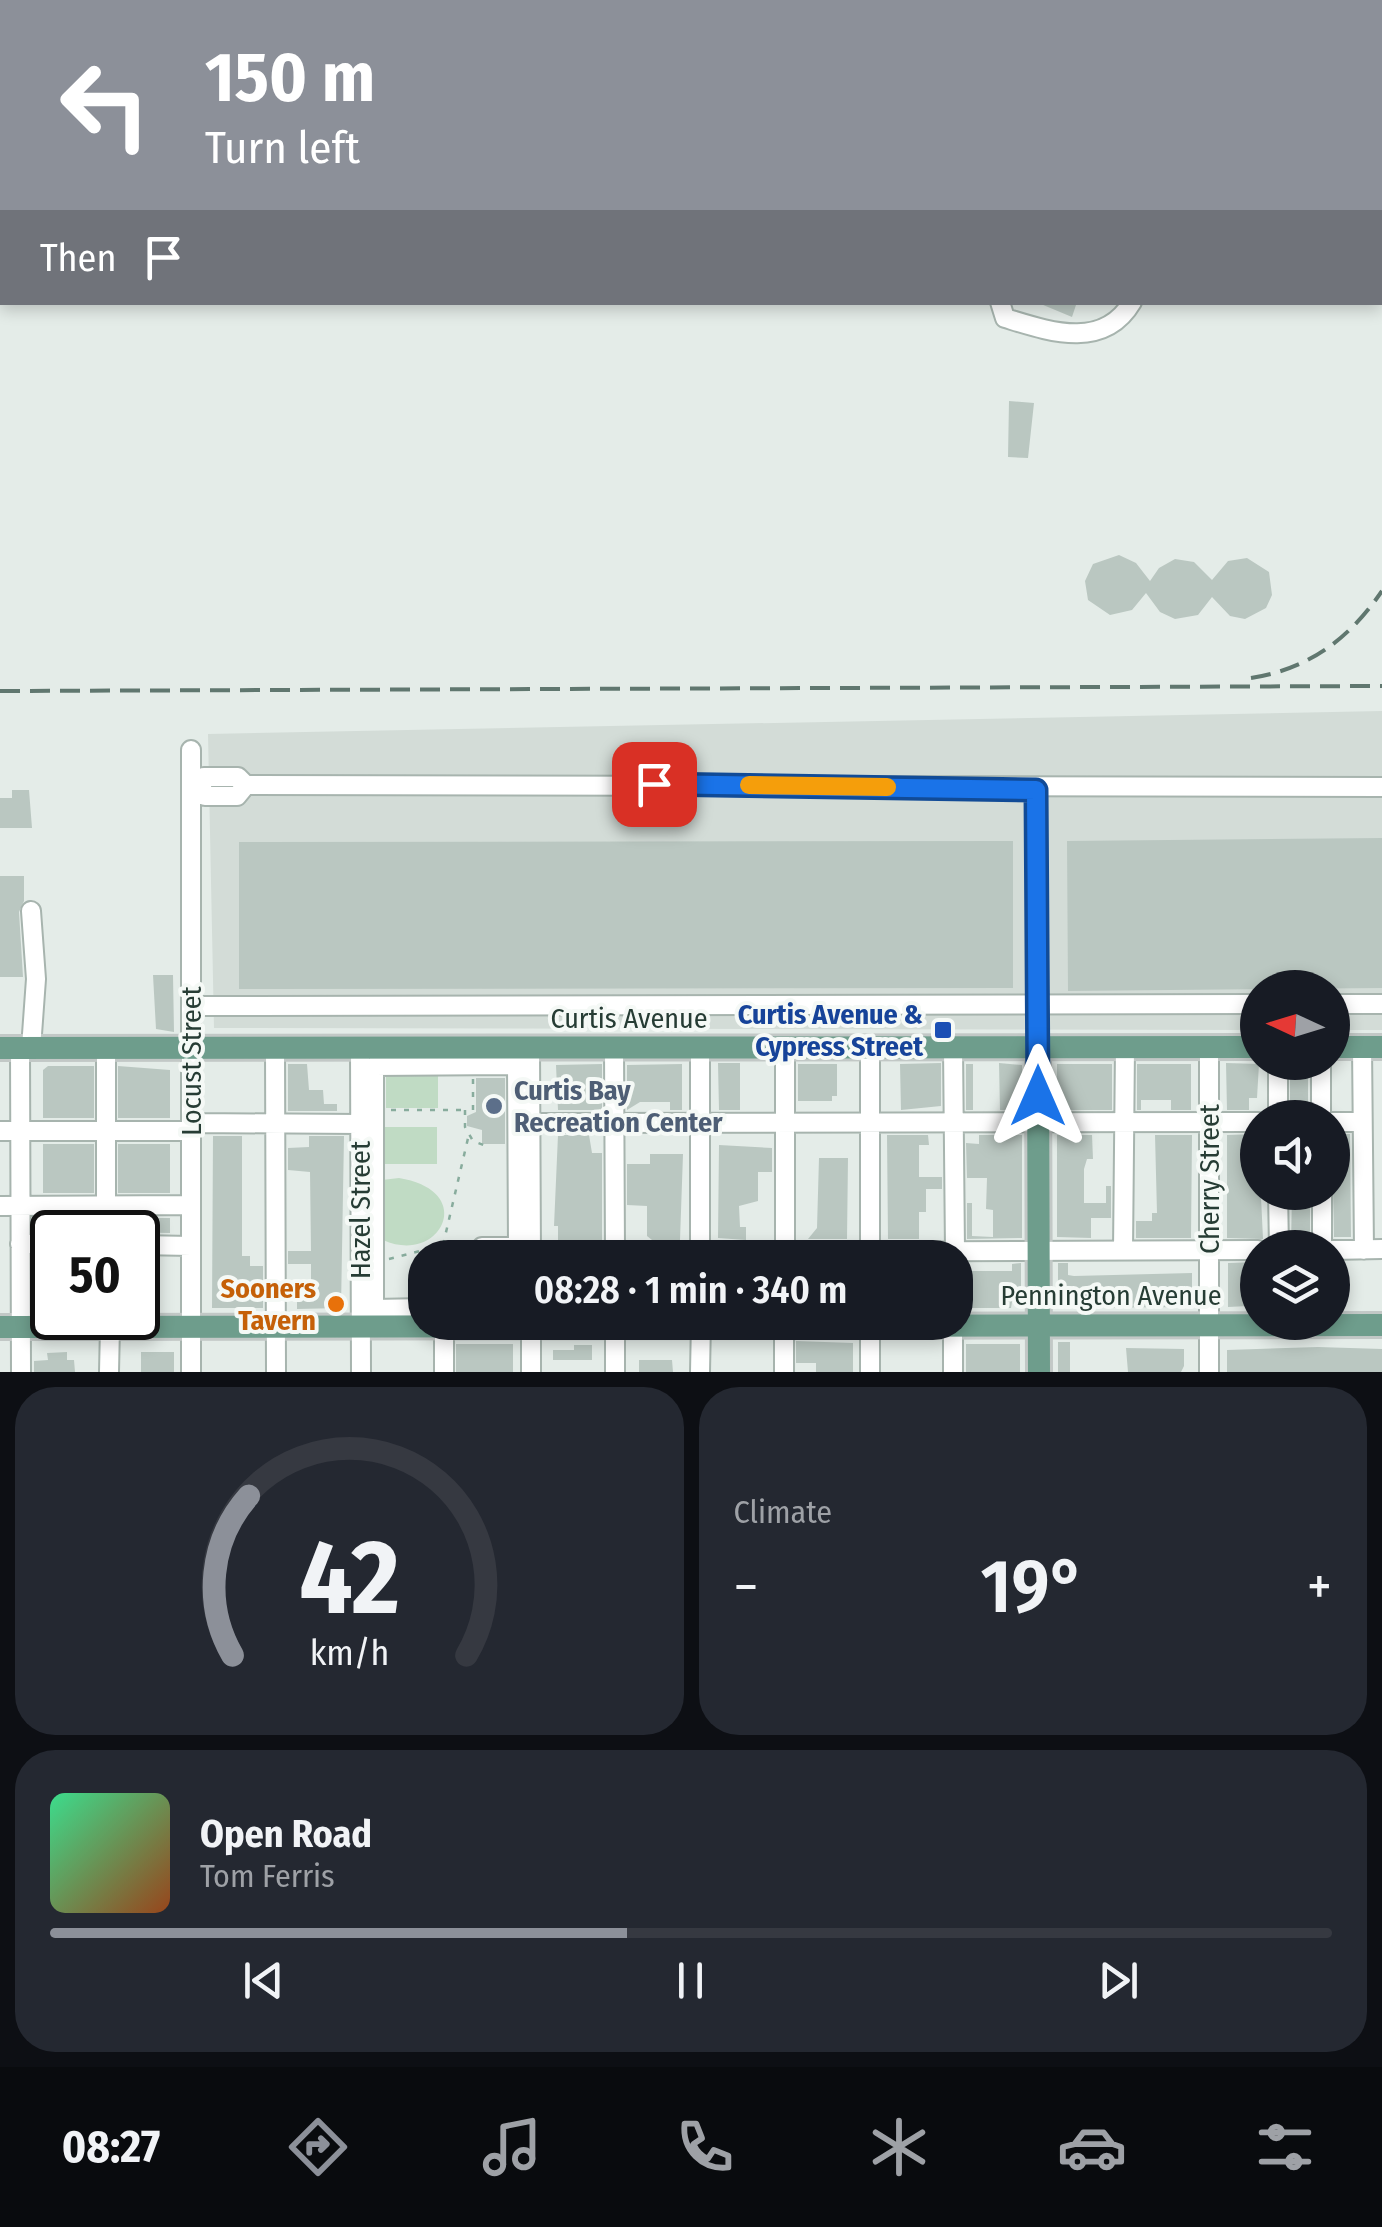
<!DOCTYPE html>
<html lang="en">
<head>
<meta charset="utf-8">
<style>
  :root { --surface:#171b24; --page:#242831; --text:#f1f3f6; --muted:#9ea1a6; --line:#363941; --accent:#8c9099 }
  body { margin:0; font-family:"Fira Sans Condensed",sans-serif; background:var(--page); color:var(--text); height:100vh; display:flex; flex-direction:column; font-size:38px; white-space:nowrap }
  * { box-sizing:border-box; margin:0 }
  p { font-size:32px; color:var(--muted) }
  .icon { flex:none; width:55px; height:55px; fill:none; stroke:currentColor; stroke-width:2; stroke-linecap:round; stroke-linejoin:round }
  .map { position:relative; height:1372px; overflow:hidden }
  .panel { display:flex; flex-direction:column; gap:15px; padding:15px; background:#0d0f14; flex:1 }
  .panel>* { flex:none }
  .top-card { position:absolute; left:0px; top:0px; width:1382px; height:305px; box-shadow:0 5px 15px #0003; background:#8c9099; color:#fff; overflow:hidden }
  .needle { width:65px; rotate:274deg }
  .buttons { position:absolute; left:1240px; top:970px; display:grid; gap:20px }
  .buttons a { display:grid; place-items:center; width:110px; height:110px; border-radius:50%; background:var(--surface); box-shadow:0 5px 15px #0003; font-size:50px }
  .speed { position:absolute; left:30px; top:1210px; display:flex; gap:20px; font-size:50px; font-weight:700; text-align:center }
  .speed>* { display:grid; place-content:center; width:130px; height:130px; border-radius:50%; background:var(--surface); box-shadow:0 5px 15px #0003; line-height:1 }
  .speed .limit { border:5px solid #111; border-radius:15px; background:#fff; color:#111 }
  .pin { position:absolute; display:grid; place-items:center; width:85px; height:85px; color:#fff; margin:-42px; border-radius:20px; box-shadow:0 5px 15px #0006 }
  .me { position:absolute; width:110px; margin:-55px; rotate:0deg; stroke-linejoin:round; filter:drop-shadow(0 0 8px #0008) }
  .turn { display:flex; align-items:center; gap:35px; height:210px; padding:0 40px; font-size:45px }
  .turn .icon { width:130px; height:130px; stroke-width:2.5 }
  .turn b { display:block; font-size:70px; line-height:85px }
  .then { display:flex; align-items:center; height:95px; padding:0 40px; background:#0003; gap:20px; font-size:38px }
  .big { font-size:75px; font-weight:600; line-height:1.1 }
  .panel .card { flex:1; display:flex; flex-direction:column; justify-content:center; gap:15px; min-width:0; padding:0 35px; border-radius:40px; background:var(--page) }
  .panel .dial { align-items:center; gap:0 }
  .dial svg { height:260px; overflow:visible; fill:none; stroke:var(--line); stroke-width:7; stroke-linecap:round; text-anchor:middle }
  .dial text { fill:var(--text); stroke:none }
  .song { display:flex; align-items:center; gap:30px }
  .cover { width:120px; height:120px; border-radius:15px; background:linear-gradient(135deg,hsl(150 70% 55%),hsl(20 70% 35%)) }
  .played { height:10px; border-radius:5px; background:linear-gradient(90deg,var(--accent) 45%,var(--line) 45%) }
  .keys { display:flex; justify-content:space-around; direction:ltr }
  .heat { display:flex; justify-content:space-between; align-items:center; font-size:55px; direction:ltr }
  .panel .tiles { flex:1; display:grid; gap:15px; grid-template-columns:1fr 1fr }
  .card:last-child { grid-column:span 2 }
  .trip { position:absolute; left:408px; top:1240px; width:565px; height:100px; border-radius:40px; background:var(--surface); box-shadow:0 5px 15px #0003; font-weight:600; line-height:100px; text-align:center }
  .tab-bar { display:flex; height:160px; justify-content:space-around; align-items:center; background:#090b0e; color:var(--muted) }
  .tab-bar .icon { width:70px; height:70px }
  .tab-bar .on { color:var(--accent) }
  .tab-bar b { font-size:45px; color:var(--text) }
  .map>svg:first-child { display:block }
</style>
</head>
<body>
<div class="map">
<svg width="1382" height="1372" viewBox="0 0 1382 1372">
  <rect width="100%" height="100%" fill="#e4ece8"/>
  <path fill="#d3dcd7" d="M 1382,711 L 1382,1030 L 1333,1030 L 1332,988 L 1258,988 L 1257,1030 L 214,1028 L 208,734 Z"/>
  <path fill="#c0dbc4" d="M 386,1067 L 438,1067 L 438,1108 L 386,1108 Z
    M 385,1127 L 437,1127 L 437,1164 L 385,1164 Z
    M 399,1178 C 479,1191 440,1266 383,1240 L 382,1180 Z"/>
  <path fill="#93c8cb" d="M 172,0 L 470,0 L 172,2 Z"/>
  <path fill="#bac7c1" d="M 1036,302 L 1077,302 L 1072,317 Z
    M 1009,401 L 1034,403 L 1028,458 L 1008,457 Z
    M 1119,555 L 1136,563 L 1150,581 L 1159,568 L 1175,559 L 1194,562 L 1212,580 L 1228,561 L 1247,558 L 1269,572 L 1272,595 L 1266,608 L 1245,619 L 1230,616 L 1212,597 L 1198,615 L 1175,619 L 1160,612 L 1146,593 L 1132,610 L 1110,615 L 1088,600 L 1085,581 L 1093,564 Z
    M 12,790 L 29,790 L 32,828 L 0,828 L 0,798 L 12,798 Z
    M 1382,838 L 1382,988 L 1068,991 L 1067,841 Z
    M 1013,841 L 1013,988 L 239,989 L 239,842 Z
    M 0,876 L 24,876 L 24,901 L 19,912 L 23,977 L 0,977 Z
    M 153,975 L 173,975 L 174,1032 L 156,1029 Z
    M 718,1063 L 740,1063 L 740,1110 L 719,1110 Z
    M 941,1063 L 941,1106 L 901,1110 L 900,1064 Z
    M 999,1063 L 1022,1065 L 1022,1110 L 1000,1110 Z
    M 1226,1063 L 1259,1064 L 1257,1098 L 1249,1098 L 1249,1110 L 1227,1110 Z
    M 1300,1063 L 1308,1063 L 1308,1104 L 1300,1104 L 1300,1117 L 1290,1117 L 1290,1064 Z
    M 288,1064 L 307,1064 L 309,1090 L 323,1090 L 324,1104 L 337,1104 L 337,1111 L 288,1111 Z
    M 602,1064 L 602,1110 L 558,1110 L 556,1065 Z
    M 682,1064 L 682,1110 L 670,1110 L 670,1102 L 640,1102 L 627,1110 L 627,1065 Z
    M 798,1064 L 837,1064 L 837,1096 L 832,1096 L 832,1101 L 798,1101 Z
    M 966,1064 L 973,1064 L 973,1110 L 966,1110 Z
    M 1057,1064 L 1112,1064 L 1112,1110 L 1057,1110 Z
    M 1137,1064 L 1191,1064 L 1191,1110 L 1171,1110 L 1171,1100 L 1141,1100 L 1141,1110 L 1137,1110 Z
    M 48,1066 L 94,1066 L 94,1118 L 43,1118 L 43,1070 Z
    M 118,1066 L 170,1070 L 170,1118 L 118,1118 Z
    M 476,1078 L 505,1078 L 505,1144 L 482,1144 L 482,1130 L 467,1126 L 467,1116 L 476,1112 Z
    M 1258,1134 L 1263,1239 L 1227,1238 L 1227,1135 Z
    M 1332,1134 L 1350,1134 L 1351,1237 L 1334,1237 Z
    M 558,1135 L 589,1135 L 592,1153 L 602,1153 L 602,1240 L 558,1240 L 558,1226 L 554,1226 Z
    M 887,1135 L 928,1135 L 929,1145 L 919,1145 L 919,1177 L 942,1177 L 942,1189 L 926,1189 L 926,1212 L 919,1212 L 919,1239 L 888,1239 Z
    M 979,1135 L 1022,1135 L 1022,1238 L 967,1239 L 967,1203 L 972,1203 L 972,1236 L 993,1237 L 993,1210 L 986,1209 L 987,1178 L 967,1178 L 966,1143 L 979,1144 Z
    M 1057,1135 L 1092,1135 L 1093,1159 L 1087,1159 L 1084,1169 L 1084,1203 L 1106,1203 L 1106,1186 L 1111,1186 L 1111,1218 L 1091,1218 L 1091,1238 L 1057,1237 Z
    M 1155,1135 L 1192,1135 L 1191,1238 L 1136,1238 L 1136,1221 L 1152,1221 L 1152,1213 L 1157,1213 Z
    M 213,1136 L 242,1136 L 242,1256 L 250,1256 L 250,1266 L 263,1266 L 263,1308 L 212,1308 Z
    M 309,1136 L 344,1136 L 341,1308 L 297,1309 L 297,1299 L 311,1299 L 311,1264 L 288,1264 L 288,1251 L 311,1251 L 310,1172 L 288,1170 L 288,1148 L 309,1147 Z
    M 43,1144 L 94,1144 L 94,1193 L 43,1193 Z
    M 118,1144 L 170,1144 L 170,1193 L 118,1193 Z
    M 719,1145 L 772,1148 L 772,1172 L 758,1172 L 758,1201 L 739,1206 L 740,1227 L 746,1227 L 746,1240 L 718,1238 Z
    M 650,1154 L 683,1154 L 680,1240 L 652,1240 L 647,1236 L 647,1206 L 627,1205 L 627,1164 L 650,1164 Z
    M 819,1158 L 848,1158 L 847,1239 L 808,1239 L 817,1228 Z
    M 1292,1192 L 1310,1192 L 1310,1246 L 1291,1246 Z
    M 43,1218 L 94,1218 L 94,1232 L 43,1232 Z
    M 118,1218 L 170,1218 L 170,1233 L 118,1232 Z
    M 1258,1262 L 1258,1284 L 1248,1284 L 1248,1306 L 1228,1307 L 1228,1263 Z
    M 1021,1263 L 1021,1302 L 1012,1302 L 1011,1308 L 955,1308 L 955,1271 L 1012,1271 L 1012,1264 Z
    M 1058,1263 L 1068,1263 L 1068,1275 L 1074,1276 L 1192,1273 L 1192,1307 L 1058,1308 Z
    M 796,1341 L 853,1343 L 853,1372 L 816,1372 L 816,1363 L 796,1363 Z
    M 1058,1342 L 1070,1342 L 1070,1372 L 1058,1372 Z
    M 456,1344 L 513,1344 L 513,1372 L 456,1372 Z
    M 966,1344 L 1020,1344 L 1020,1372 L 966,1372 Z
    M 574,1345 L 592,1345 L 592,1360 L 553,1360 L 553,1350 L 574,1350 Z
    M 1318,1347 L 1382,1349 L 1382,1372 L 1227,1372 L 1227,1350 Z
    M 1126,1348 L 1184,1349 L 1184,1366 L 1181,1372 L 1128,1372 Z
    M 67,1352 L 67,1360 L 74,1360 L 75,1372 L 34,1372 L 34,1361 L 48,1360 L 47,1353 Z
    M 141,1352 L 174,1352 L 174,1372 L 141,1372 Z
    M 639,1360 L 672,1360 L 673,1372 L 639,1372 Z"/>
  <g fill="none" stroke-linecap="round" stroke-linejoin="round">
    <g stroke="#a7b4ae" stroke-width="22">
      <path id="minor" d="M 1042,0 L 1042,2
        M 1245,0 L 1247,2
        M 964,2 L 964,0
        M 1119,2 L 1119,0
        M 1358,2 L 1359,0
        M 0,190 L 2,190
        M 1380,229 L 1382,231
        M 0,247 L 2,247
        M 1000,302 L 1005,318 C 1048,331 1103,351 1132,302
        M 191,785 L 201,785 L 204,777 L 238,777 L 246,785 L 1382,787
        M 201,785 L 205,796 L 237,796 L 246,785
        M 1037,790 L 1038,1048
        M 1332,1004 L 1382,1004
        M 191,1006 L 1258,1004
        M 1209,1047 L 1209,1372
        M 1362,1047 L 1364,1250
        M 20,1048 L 21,1372
        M 31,1048 L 36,979 L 31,911
        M 275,1048 L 276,1372
        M 360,1048 L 361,1372
        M 530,1048 L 531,1258
        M 614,1048 L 615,1252
        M 700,1048 L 700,1258
        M 953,1048 L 955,1251
        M 1278,1062 L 1278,1118
        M 1321,1062 L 1321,1118
        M 1332,1122 L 1362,1122
        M 191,1123 L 360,1124
        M 531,1123 L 1258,1122
        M 0,1131 L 191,1131
        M 1278,1192 L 1279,1248
        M 1322,1192 L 1322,1248
        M 0,1206 L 191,1205
        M 106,1232 L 106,1048
        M 20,1244 L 52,1244
        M 138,1245 L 191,1246
        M 1123,1250 L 1125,1047
        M 1332,1250 L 1382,1249
        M 785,1252 L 785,1048
        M 531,1253 L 1258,1250
        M 870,1258 L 870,1048
        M 425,1308 L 374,1309 L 374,1066 L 517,1065 L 518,1247 L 482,1247 L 482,1258
        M 531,1322 L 531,1372
        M 870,1322 L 870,1372
        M 615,1325 L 615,1372
        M 784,1325 L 784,1372
        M 953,1325 L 953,1372
        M 444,1326 L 444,1372
        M 109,1372 L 110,1327
        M 191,1372 L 191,750
        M 700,1372 L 701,1322"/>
    </g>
    <g stroke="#c2c8c6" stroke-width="28">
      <path id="major" d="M 1332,1047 L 1382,1047
        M 0,1048 L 1258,1047
        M 1038,1048 L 1039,1372
        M 0,1327 L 1382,1325"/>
    </g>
    <path stroke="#88ac9d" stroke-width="2.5" stroke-dasharray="5 8" stroke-linecap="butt" d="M 473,1079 L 473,1110 L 465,1110 L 465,1127 L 473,1141 L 489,1147
      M 391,1110 L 463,1110
      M 443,1245 L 469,1134
      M 389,1259 L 439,1246 L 464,1248"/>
    <use href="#minor" stroke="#fff" stroke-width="18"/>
    <use href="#major" stroke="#6e9d8c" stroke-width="22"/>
    <path stroke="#60776f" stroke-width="4" stroke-dasharray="20 10" stroke-linecap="butt" d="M 570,2 L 573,0
      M 0,216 L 2,216
      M 0,283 L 2,283
      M 0,301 L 2,301
      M 1251,678 C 1309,669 1349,639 1382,591
      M 0,691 L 1382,686"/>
  </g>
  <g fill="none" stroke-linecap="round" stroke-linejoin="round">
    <g stroke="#114b97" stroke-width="25">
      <path id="route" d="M 654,784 L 1036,790 L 1038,1096"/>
    </g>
    <use href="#route" stroke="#1a73e8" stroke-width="18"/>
    <path stroke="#f59e0b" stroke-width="18" d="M 749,785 L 887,787"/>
  </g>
  <rect fill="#1a4fb4" stroke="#f5f9f6" stroke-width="4" x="933" y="1020" width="20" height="20" rx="5"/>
  <circle fill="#5c6f8a" stroke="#f5f9f6" stroke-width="4" cx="494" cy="1106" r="10"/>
  <circle fill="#e8710a" stroke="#f5f9f6" stroke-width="4" cx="336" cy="1304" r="10"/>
  <g text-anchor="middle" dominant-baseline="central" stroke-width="8" stroke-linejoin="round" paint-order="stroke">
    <g font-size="28" font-weight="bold" fill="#164399" stroke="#f5f9f6" text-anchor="end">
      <text x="923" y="1014">Curtis Avenue &amp;<tspan x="923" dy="32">Cypress Street</tspan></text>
    </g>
    <g font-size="28" fill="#263c34" stroke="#f5f9f6">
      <text x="629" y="1018">Curtis Avenue</text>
      <text transform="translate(191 1061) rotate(-90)">Locust Street</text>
      <text transform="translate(1209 1179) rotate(-90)">Cherry Street</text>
      <text transform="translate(360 1210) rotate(-90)">Hazel Street</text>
      <text x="1111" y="1295">Pennington Avenue</text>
    </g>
    <g font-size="28" font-weight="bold" fill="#4e5e75" stroke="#f5f9f6" text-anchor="start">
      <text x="514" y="1090">Curtis Bay<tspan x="514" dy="32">Recreation Center</tspan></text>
    </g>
    <g font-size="28" font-weight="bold" fill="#c56008" stroke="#f5f9f6" text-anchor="end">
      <text x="316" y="1288">Sooners<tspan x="316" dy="32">Tavern</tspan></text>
    </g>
  </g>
</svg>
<div class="buttons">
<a><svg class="needle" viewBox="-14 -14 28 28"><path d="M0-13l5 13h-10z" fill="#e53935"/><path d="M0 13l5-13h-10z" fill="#9ea1a6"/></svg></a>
<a><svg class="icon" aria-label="sound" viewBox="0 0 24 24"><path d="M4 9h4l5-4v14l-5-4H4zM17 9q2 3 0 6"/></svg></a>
<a><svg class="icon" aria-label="layers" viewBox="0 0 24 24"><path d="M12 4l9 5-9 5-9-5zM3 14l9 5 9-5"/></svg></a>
</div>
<div class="speed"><div class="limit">50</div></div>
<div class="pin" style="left:654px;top:784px;background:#d93025"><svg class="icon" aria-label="arrive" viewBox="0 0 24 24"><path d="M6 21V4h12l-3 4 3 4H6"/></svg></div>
<svg class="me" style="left:1038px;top:1096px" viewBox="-20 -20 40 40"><path d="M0-17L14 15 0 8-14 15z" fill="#1a73e8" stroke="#fff" stroke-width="4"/></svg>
<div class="trip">08:28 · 1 min · 340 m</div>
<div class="top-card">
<div class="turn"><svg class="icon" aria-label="left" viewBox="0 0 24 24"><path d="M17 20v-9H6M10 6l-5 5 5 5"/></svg><div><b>150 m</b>Turn left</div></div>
<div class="then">Then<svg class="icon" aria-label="arrive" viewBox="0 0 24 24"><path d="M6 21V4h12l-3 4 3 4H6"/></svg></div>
</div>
</div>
<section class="panel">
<div class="tiles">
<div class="card dial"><svg viewBox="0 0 100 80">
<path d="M14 69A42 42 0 1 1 86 69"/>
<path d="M14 69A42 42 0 0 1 19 20" stroke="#8c9099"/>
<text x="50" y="56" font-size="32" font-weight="700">42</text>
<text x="50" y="72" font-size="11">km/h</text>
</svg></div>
<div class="card"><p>Climate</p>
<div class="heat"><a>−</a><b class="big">19°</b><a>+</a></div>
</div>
<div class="card">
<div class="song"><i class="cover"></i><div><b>Open Road</b><p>Tom Ferris</p></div></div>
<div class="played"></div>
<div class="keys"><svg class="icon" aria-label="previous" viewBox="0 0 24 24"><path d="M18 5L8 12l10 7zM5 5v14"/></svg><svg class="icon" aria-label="pause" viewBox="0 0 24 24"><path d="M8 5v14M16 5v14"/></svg><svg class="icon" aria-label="next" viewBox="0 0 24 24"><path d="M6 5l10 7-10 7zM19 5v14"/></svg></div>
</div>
</div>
</section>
<nav class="tab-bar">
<b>08:27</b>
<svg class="icon on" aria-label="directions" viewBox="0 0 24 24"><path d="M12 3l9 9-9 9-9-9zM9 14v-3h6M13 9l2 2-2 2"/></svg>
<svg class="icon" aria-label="music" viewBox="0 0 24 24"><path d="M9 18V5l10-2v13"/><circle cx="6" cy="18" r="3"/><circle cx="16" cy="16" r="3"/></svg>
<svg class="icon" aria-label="phone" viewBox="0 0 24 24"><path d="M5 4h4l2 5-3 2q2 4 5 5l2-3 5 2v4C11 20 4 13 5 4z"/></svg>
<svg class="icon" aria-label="climate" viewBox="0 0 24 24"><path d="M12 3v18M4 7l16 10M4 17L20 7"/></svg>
<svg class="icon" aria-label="car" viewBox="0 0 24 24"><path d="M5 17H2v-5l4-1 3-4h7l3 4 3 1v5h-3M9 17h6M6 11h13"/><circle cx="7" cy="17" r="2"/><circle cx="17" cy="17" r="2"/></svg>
<svg class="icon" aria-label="filters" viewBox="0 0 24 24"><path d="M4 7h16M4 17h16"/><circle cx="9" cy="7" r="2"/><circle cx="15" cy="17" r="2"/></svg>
</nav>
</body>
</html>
